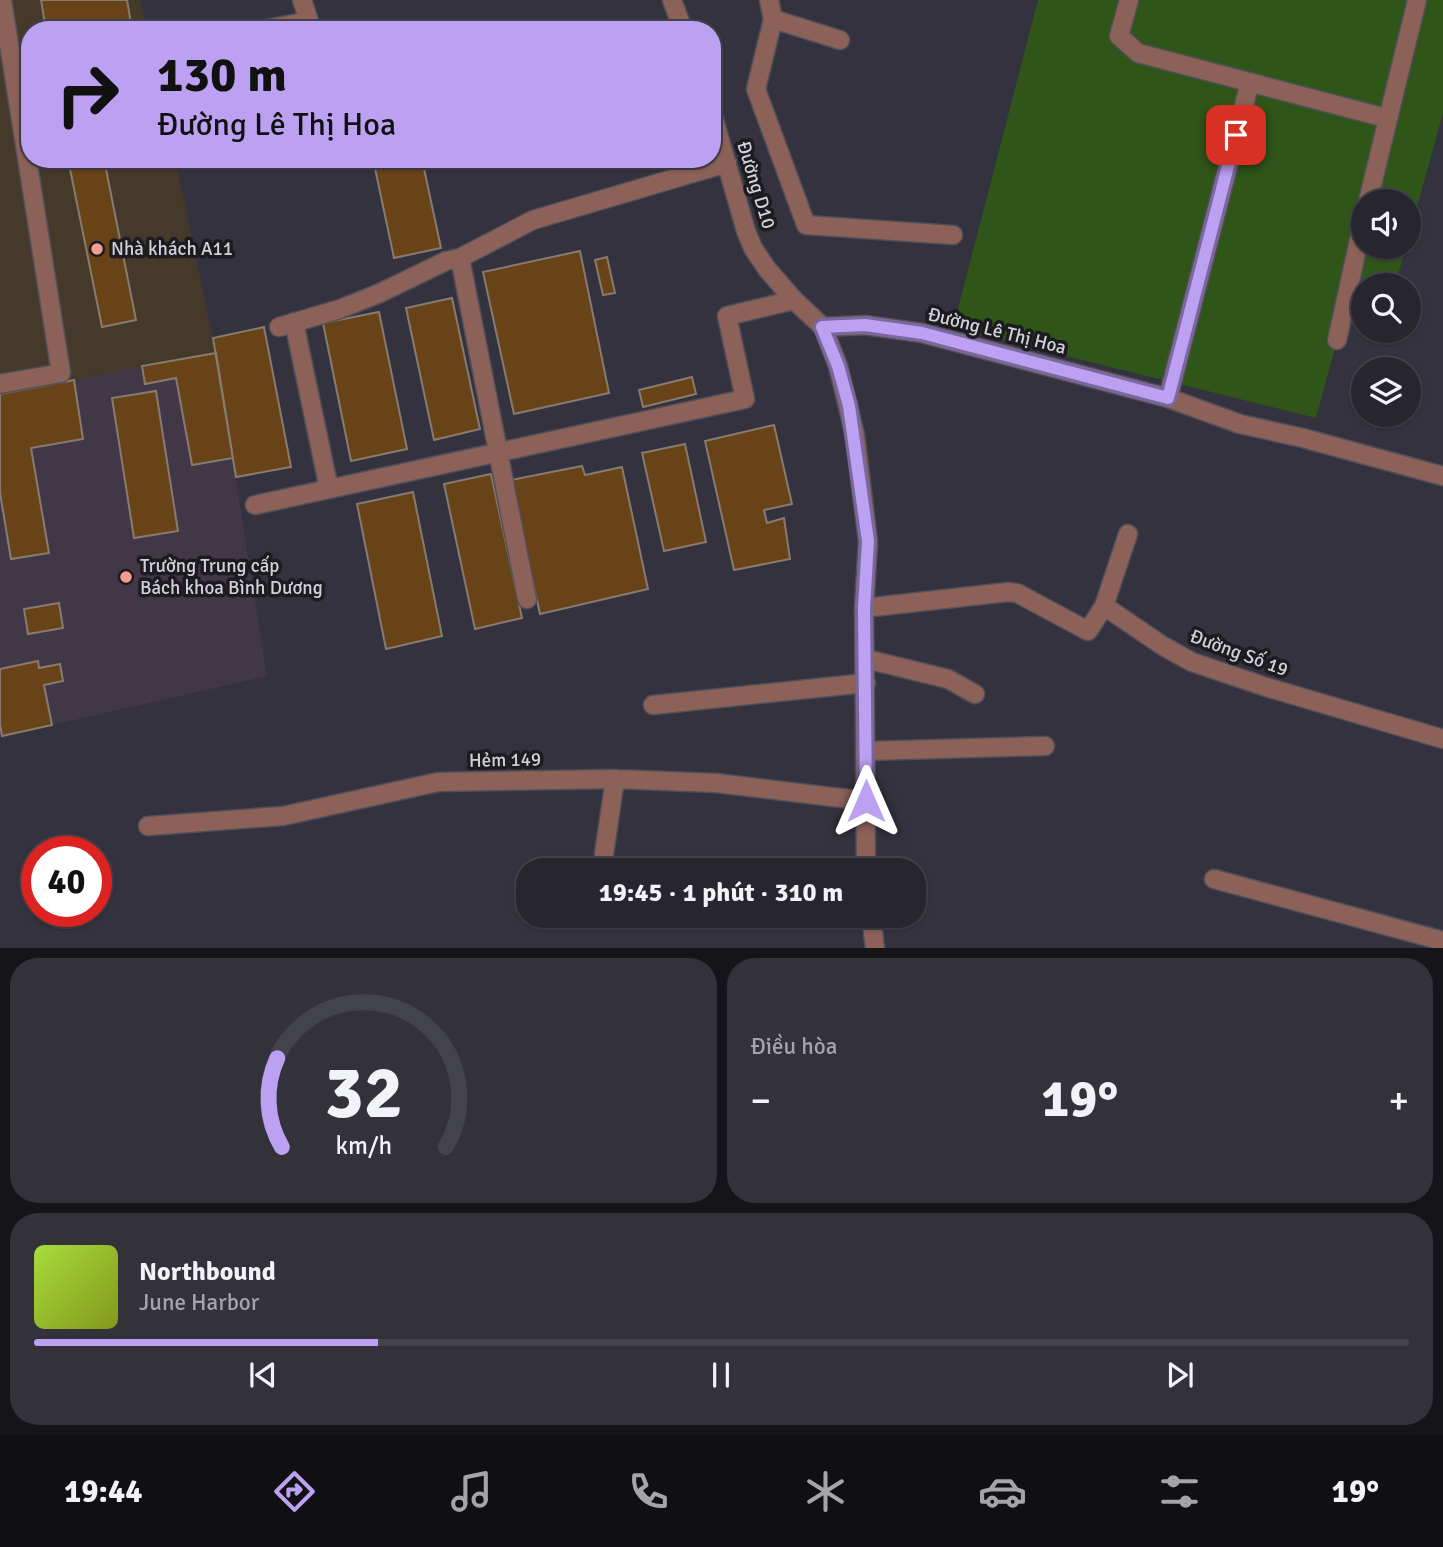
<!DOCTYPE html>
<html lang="vi">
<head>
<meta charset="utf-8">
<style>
  :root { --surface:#27262e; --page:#33323a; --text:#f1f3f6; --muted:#a4a5aa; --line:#43434a; --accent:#bca0f2 }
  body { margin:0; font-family:Signika,sans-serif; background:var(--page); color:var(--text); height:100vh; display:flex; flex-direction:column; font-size:26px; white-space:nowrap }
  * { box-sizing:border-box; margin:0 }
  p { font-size:23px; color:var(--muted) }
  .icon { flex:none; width:38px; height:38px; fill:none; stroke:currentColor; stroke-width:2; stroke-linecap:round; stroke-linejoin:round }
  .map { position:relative; height:948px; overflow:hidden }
  .side { display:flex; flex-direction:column; gap:10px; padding:10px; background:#151519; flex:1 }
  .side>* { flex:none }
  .top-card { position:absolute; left:21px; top:21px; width:700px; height:147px; border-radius:28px; box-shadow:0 2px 5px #0004,0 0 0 2px var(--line); background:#bca0f2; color:#111; overflow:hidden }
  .tools { position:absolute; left:1351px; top:189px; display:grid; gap:14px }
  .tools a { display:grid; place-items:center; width:70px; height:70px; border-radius:50%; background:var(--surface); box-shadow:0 2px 5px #0004,0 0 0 2px var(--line); font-size:35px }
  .speed { position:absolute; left:21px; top:836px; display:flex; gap:14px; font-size:35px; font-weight:700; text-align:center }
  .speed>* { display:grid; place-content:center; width:91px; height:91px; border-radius:50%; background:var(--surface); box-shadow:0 2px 5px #0004,0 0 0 2px var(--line); line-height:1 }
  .speed .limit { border:10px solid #d22; background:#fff; color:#111 }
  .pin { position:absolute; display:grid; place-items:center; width:60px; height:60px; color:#fff; margin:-30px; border-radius:14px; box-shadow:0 4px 10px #0006 }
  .me { position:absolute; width:77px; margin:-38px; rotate:0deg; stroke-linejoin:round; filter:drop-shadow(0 0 5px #0008) }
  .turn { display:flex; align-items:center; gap:24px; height:147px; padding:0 21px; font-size:32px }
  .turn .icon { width:91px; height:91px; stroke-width:2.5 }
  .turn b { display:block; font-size:49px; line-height:60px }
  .big { font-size:52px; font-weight:700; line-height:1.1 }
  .side .card { flex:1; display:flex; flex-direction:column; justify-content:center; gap:10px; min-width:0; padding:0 24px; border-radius:28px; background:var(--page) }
  .side .dial { align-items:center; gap:0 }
  .dial svg { height:182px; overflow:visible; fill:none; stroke:var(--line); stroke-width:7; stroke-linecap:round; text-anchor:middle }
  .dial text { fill:var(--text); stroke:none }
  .song { display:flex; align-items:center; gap:21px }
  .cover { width:84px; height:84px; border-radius:10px; background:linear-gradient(135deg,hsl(80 70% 55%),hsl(70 70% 35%)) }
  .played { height:7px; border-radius:4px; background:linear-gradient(90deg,var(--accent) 25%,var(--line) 25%) }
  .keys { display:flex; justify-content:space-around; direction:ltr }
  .heat { display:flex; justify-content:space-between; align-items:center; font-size:38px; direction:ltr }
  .side .tiles { flex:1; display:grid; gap:10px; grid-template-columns:1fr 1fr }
  .card:last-child { grid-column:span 2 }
  .trip { position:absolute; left:516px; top:858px; width:410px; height:70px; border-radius:28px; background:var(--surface); box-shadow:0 2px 5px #0004,0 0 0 2px var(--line); font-weight:700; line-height:70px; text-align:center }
  .dock { display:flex; height:112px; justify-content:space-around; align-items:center; background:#100f12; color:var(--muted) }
  .dock .icon { width:49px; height:49px }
  .dock .on { color:var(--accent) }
  .dock b { font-size:32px; color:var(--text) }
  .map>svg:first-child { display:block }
</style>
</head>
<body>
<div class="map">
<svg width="1443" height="949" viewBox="0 0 1443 949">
  <rect width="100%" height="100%" fill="#34323e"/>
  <path fill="#453a2a" d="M 0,0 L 140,0 L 147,30 L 30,30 L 30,159 L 175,159 L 216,353 L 0,394 Z"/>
  <path fill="#423746" d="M 216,353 L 267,676 L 0,737 L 0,394 Z"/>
  <path fill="#2f5618" d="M 1038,0 L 1443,0 L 1443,113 L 1409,236 L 1409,201 L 1363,201 L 1363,247 L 1406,247 L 1395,285 L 1363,285 L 1363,322 L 1341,326 L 1316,418 L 953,328 Z"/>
  <path fill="#694318" stroke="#877b71" stroke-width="2" d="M 41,0 L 127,0 L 132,29 L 46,30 Z
    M 68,159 L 104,159 L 136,320 L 102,327 Z
    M 373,159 L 422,159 L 441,248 L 394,258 Z
    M 580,251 L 609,393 L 514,414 L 483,272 Z
    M 607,257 L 615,293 L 603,295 L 595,260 Z
    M 452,298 L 480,429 L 434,440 L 406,308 Z
    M 379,312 L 407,449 L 351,461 L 323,323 Z
    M 264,327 L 291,467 L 236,477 L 213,338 Z
    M 216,353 L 233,458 L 192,465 L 176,378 L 145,384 L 142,366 Z
    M 692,377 L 696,394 L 643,407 L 639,390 Z
    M 74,380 L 83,439 L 31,448 L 49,553 L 11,559 L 0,493 L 0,394 Z
    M 156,391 L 178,531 L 134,538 L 112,398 Z
    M 774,425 L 792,504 L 764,510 L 767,523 L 784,518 L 790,559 L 734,570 L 705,441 Z
    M 685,444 L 706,542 L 664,551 L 642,453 Z
    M 582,466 L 585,475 L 622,467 L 648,589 L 540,614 L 511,480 Z
    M 491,474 L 522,618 L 475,629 L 444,484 Z
    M 413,492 L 442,636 L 386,649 L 357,504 Z
    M 59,603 L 63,628 L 28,634 L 24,609 Z
    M 38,661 L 39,668 L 60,664 L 63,681 L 44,685 L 52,725 L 2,736 L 0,724 L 0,669 Z"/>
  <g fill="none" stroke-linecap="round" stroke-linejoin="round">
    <g stroke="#504f5a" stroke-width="21">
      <path id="minor" d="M 672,0 L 683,30
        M 769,0 L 773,19 L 840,40
        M 1129,0 L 1119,36 L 1138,53 L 1386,118
        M 773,19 L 756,89 L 806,225 L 953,235
        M 261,30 L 309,21 L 302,0
        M 712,113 L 746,231 L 753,248 L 767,269 L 794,300 L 823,327 L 838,366 L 855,435 L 868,541 L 864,608 L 866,870
        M 1368,201 L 1417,0
        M 460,258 L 527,599
        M 294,322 L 329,489
        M 279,327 L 340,309 L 380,293 L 446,261 L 460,258 L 533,220 L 727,163
        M 823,327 L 865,325 L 922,333 L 1168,398 L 1240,424 L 1303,438 L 1443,476
        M 1337,340 L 1363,222
        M 0,384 L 61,373 L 2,0
        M 1168,398 L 1250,82
        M 255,505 L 745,399 L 727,316 L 794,300
        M 1128,534 L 1104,606 L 1163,646 L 1192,662 L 1266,687 L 1443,739
        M 864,608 L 1008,592 L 1017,593 L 1088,631 L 1104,606
        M 866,659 L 948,679 L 975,694
        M 653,705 L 866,683
        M 866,751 L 1045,746
        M 148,826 L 283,816 L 438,782 L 615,779 L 716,783 L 866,801
        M 604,854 L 615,779
        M 1214,879 L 1443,941
        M 871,915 L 875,949"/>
    </g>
    <use href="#minor" stroke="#8c6158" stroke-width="18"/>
  </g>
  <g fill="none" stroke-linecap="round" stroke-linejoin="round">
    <g stroke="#7a689d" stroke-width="18">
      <path id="route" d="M 866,801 L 864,608 L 868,541 L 849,406 L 838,366 L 822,327 L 865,325 L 922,333 L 1168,398 L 1236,135"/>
    </g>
    <use href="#route" stroke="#bca0f2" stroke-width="12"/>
  </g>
  <g fill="#f59c95" stroke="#1c1b20" stroke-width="2.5">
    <circle cx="97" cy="249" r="7"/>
    <circle cx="126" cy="577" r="7"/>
  </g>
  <g text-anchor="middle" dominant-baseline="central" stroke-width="7" stroke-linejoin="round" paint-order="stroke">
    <g font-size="19" fill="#d2d1d9" stroke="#1c1b20">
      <text transform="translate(756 185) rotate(73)">Đường D10</text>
      <text transform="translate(997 331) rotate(14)">Đường Lê Thị Hoa</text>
      <text transform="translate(1239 653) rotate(20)">Đường Số 19</text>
      <text transform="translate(505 760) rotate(-1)">Hẻm 149</text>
    </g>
    <g font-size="19" fill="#d2d1d9" stroke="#1c1b20" text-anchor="start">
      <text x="111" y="249">Nhà khách A11</text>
      <text x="140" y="566">Trường Trung cấp<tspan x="140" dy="22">Bách khoa Bình Dương</tspan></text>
    </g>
  </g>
</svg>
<div class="tools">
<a><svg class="icon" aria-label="sound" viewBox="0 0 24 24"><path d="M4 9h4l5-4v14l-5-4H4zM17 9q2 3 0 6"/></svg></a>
<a><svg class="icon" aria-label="search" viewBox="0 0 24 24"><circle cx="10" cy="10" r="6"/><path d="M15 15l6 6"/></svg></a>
<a><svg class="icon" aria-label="layers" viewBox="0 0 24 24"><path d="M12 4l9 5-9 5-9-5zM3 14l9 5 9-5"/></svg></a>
</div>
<div class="speed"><div class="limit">40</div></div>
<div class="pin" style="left:1236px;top:135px;background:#d93025"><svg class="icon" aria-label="arrive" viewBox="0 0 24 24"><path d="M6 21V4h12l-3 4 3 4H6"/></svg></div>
<svg class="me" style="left:866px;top:801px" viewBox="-20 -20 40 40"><path d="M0-17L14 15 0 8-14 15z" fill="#bca0f2" stroke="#fff" stroke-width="4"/></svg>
<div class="trip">19:45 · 1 phút · 310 m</div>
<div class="top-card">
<div class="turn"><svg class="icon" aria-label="right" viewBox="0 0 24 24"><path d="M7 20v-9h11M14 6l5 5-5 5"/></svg><div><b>130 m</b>Đường Lê Thị Hoa</div></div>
</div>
</div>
<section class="side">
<div class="tiles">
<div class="card dial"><svg viewBox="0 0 100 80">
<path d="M14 69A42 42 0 1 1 86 69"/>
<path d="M14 69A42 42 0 0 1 12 30" stroke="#bca0f2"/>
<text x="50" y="56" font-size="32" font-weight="700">32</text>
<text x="50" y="72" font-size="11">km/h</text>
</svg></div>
<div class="card"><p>Điều hòa</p>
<div class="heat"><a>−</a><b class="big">19°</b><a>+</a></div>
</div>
<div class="card">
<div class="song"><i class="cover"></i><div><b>Northbound</b><p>June Harbor</p></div></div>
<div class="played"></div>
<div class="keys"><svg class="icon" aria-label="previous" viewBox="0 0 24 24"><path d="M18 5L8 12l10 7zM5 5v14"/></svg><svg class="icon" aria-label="pause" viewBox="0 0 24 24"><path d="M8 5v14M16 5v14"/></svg><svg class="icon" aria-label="next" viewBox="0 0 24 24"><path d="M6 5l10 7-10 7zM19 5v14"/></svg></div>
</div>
</div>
</section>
<nav class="dock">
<b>19:44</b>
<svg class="icon on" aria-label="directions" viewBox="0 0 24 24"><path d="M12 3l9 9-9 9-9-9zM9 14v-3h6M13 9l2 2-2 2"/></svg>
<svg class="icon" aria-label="music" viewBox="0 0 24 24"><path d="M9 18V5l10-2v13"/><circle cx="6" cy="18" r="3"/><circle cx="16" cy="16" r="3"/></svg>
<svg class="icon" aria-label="phone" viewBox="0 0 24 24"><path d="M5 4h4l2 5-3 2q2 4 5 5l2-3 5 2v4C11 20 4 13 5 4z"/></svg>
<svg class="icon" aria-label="climate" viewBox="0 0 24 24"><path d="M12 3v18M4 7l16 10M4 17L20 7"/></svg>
<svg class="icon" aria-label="car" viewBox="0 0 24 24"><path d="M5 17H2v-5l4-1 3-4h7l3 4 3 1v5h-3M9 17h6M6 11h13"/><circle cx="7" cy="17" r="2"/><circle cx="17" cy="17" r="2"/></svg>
<svg class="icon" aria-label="filters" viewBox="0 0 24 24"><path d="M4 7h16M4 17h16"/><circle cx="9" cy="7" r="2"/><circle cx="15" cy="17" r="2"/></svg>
<b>19°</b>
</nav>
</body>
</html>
